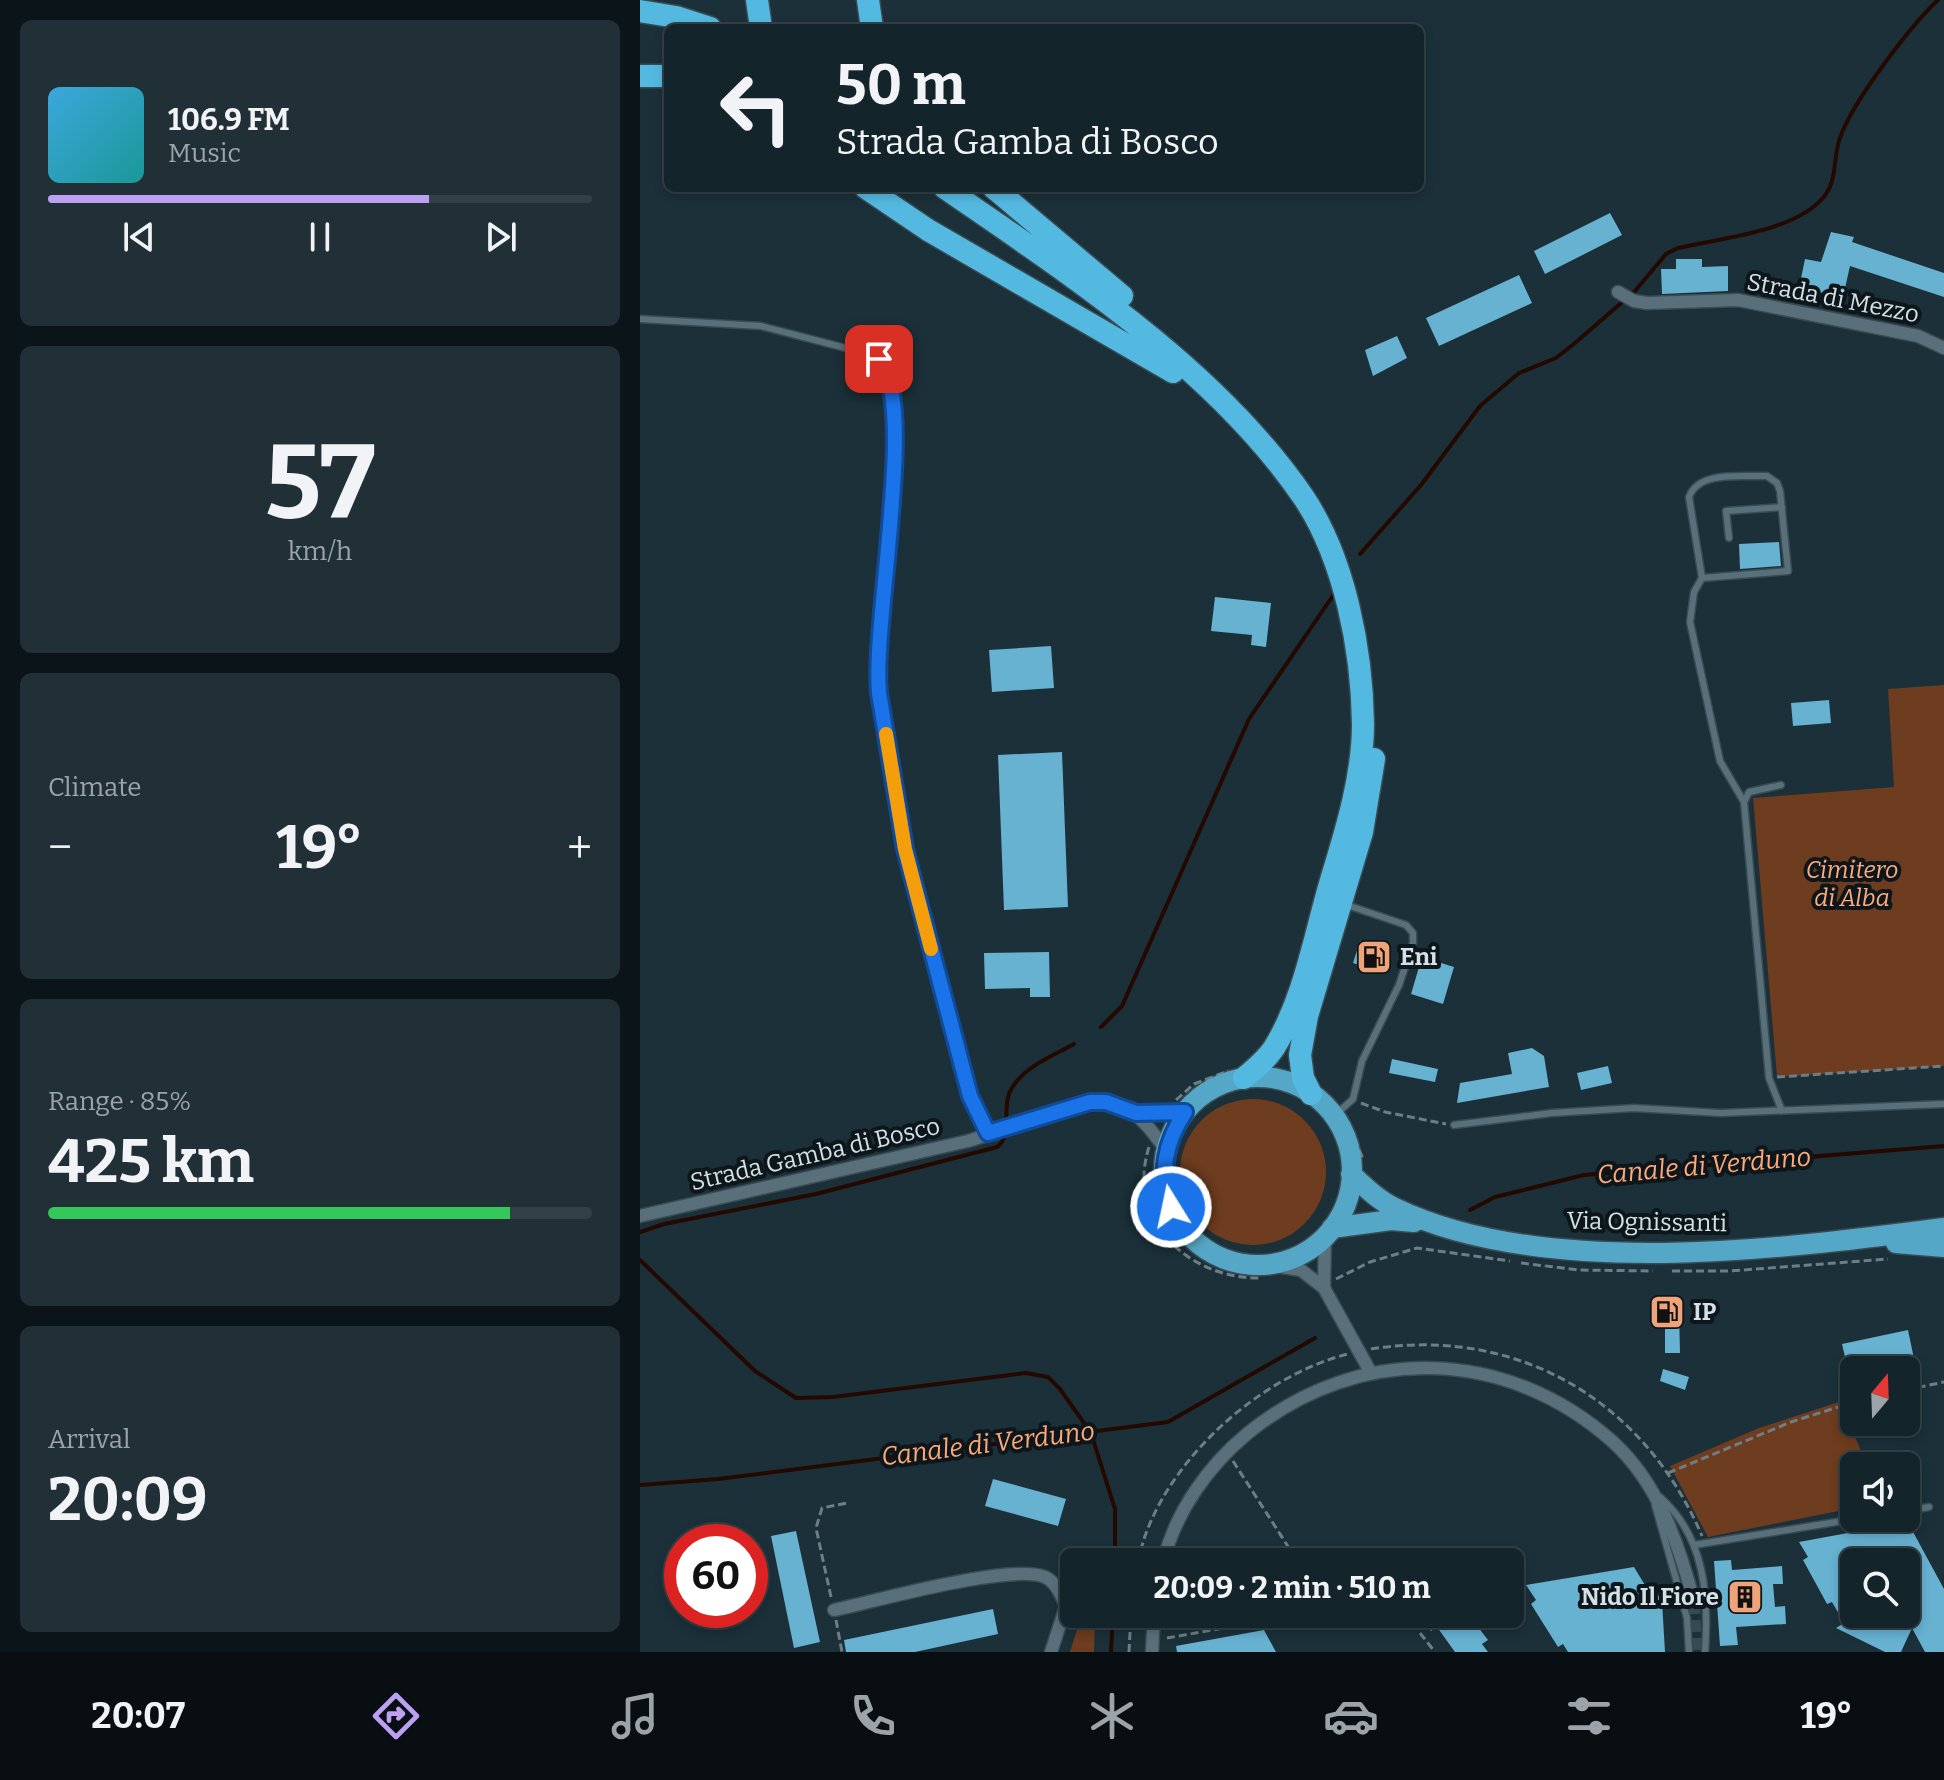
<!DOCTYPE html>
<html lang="en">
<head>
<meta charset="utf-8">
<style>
  :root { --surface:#14242b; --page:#213037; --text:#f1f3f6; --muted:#9da4a9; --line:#334147; --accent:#bca0f2 }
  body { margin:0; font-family:Bitter,serif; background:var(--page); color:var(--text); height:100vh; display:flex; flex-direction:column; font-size:30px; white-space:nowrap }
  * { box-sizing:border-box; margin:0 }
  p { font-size:26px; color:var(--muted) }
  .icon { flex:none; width:44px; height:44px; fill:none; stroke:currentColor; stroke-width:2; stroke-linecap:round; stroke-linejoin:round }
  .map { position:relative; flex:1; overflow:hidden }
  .side { display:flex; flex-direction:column; gap:20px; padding:20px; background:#0b1418; width:640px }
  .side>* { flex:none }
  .guide { position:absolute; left:24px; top:24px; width:760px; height:168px; border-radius:12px; box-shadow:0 4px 12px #0003,0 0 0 2px var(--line); background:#14242b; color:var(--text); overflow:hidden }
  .needle { width:52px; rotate:19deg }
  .tools { position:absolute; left:1200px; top:1356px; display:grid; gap:16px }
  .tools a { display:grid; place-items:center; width:80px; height:80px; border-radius:12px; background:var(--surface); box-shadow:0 4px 12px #0003,0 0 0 2px var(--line); font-size:40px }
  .speed { position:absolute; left:24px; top:1524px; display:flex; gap:16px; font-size:40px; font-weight:700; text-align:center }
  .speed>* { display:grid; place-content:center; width:104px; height:104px; border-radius:50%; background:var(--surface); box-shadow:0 4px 12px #0003,0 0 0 2px var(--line); line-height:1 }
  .speed .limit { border:12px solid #d22; background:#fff; color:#111 }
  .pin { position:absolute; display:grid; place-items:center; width:68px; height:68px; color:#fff; margin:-34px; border-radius:16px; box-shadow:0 4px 12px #0006 }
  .me { position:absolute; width:88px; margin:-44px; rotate:350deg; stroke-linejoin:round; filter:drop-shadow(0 0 6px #0008) }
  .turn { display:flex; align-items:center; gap:28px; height:168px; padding:0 40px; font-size:36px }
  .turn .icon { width:104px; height:104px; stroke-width:2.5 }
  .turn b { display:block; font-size:56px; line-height:68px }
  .big { font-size:60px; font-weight:700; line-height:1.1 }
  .side .tile { flex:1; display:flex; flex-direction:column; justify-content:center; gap:12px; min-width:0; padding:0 28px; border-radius:12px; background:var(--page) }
  .side .dial { align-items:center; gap:0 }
  .dial b { font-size:104px; line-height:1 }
  .song { display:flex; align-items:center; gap:24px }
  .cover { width:96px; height:96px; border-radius:12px; background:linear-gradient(135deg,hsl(200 70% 55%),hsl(180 70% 35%)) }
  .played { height:8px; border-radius:4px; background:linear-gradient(90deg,var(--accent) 70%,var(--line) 70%) }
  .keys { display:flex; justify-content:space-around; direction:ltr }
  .heat { display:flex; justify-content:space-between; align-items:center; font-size:44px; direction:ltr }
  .charge { height:12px; border-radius:6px; background:linear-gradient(90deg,#34c759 85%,var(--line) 0) }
  .trip { position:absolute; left:420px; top:1548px; width:464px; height:80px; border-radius:12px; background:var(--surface); box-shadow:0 4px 12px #0003,0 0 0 2px var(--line); font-weight:700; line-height:80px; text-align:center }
  .tabs { display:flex; height:128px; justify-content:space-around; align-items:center; background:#080e11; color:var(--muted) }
  .tabs .icon { width:56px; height:56px }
  .tabs .active { color:var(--accent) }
  .tabs b { font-size:36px; color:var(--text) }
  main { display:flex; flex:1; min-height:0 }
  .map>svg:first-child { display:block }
</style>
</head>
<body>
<main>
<section class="side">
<div class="tile">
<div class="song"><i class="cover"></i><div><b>106.9 FM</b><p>Music</p></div></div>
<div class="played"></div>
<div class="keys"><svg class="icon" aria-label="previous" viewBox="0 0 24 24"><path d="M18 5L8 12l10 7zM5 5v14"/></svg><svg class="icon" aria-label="pause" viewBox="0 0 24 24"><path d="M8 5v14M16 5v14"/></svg><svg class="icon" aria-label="next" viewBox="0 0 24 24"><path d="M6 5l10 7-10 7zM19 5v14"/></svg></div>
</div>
<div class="tile dial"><b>57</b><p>km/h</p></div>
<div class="tile"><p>Climate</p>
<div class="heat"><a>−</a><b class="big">19°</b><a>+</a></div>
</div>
<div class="tile"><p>Range · 85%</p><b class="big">425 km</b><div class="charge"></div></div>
<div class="tile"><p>Arrival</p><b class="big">20:09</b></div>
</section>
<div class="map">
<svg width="1304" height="1652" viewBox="0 0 1304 1652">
  <rect width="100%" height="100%" fill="#1b3039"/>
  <path fill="#6e3c1e" d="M 1304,685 L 1304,1066 L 1137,1077 L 1113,798 L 1254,787 L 1248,689 Z
    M540 1172a73 73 0 1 1 146 0a73 73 0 1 1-146 0Z
    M 1199,1402 L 1228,1466 L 1214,1466 L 1214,1508 L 1068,1537 L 1030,1466 L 1119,1428 Z
    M 442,1614 L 455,1614 L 454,1652 L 430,1652 Z"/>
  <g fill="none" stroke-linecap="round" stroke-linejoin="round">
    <path stroke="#240900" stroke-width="4" d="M 720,554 L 781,485 L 840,406 L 879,373 L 916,358 L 935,343 L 995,291 L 1026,254 L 1038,248 C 1081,238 1152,232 1182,199 C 1199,181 1192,156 1201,135 C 1215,99 1270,26 1298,0
      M 461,1027 L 482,1006 L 609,719 L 694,594
      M 830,1210 L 855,1197 L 944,1175 L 1304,1146
      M 0,1232 L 24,1224 L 176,1194 L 357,1147 C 374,1135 360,1106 372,1088 C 385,1066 413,1056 434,1044
      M 0,1260 L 115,1371 L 156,1398 L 193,1397 L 386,1373 L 408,1377 L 420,1389 L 451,1433 L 475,1509 L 475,1562
      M 0,1485 L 78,1479 L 528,1422 L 675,1338
      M 471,1652 L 473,1614"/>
  </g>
  <path fill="#67b1d1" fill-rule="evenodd" d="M 970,213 L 982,235 L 905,274 L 894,251 Z
    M 1191,232 L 1214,237 L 1212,242 L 1304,273 L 1304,297 L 1210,266 L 1203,297 L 1159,288 L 1165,259 L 1181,262 Z
    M 1036,259 L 1062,259 L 1062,267 L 1088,266 L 1088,291 L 1022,294 L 1021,269 L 1036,269 Z
    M 879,275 L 892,303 L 799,346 L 786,318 Z
    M 757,336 L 767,358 L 733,376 L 725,350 Z
    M 1139,542 L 1141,566 L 1100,569 L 1099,544 Z
    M 575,597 L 631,603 L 626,647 L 611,645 L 612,635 L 571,631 Z
    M 411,646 L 414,688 L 352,692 L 349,650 Z
    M 1189,700 L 1191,723 L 1153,726 L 1151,703 Z
    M 422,752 L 428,907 L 364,910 L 358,755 Z
    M 720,941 L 751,951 L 744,973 L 713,963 Z
    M 409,952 L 410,997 L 390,997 L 390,988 L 345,989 L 344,953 Z
    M 782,957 L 814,967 L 803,1004 L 771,994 Z
    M 892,1048 L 904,1056 L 909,1087 L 817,1103 L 820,1083 L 872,1074 L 868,1053 Z
    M 752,1059 L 798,1069 L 795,1082 L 749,1073 Z
    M 968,1066 L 972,1083 L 941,1090 L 937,1073 Z
    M 1039,1311 L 1040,1353 L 1025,1353 L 1025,1312 Z
    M 1268,1330 L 1278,1378 L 1266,1380 L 1266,1370 L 1208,1370 L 1202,1344 Z
    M 1023,1369 L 1049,1377 L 1045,1390 L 1020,1381 Z
    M 353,1479 L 426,1499 L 418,1526 L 345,1506 Z
    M 1262,1523 L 1267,1533 L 1272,1530 L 1304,1589 L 1304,1652 L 1285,1652 L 1272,1628 L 1261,1652 L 1245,1652 L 1196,1628 L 1204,1623 L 1192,1602 L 1187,1604 L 1163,1560 L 1168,1557 L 1159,1542 ZM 1214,1562 L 1266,1562 L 1266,1614 L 1214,1614 Z
    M 156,1531 L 180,1642 L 154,1648 L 131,1536 Z
    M 1091,1560 L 1092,1570 L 1142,1566 L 1143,1584 L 1133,1584 L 1135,1607 L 1145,1606 L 1146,1624 L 1096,1627 L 1098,1645 L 1080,1646 L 1074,1561 Z
    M 994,1567 L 1011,1595 L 1016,1592 L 1022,1601 L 1025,1652 L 928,1652 L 923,1644 L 918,1647 L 891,1604 L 896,1600 L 886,1585 Z
    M 353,1609 L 358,1634 L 275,1652 L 206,1652 L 204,1640 Z
    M 787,1614 L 820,1614 L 830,1627 L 835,1623 L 848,1640 L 842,1644 L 848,1652 L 815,1652 L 797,1627 L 791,1631 L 784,1623 L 790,1618 Z
    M 624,1630 L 636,1652 L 537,1652 L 536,1646 Z"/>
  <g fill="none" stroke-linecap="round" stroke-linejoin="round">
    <path stroke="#374a53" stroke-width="12" stroke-dasharray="12 6" stroke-linecap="butt" d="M 1054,1602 L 1056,1652"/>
    <g stroke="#394c53" stroke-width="9">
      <path id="service" d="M 0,319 L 121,326 L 221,352 L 239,359 L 245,366 L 249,375 L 256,451 L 241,595 L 237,670 L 239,693 L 276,896 L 330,1096 L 348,1133
        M 1127,476 L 1137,483 L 1140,491 L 1148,571 L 1062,578 L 1049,497 C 1059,470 1102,477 1127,476 Z
        M 1089,538 L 1086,511 L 1142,507
        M 1062,578 L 1054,592 L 1050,622 L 1080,761 L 1104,802
        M 1141,785 L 1109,792 L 1104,802 L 1129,1078 L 1142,1111
        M 694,1116 L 713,1099 L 722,1061 L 759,985 L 773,943 L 773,933 L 766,925 L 704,904
        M 814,1125 L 912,1113 L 994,1108 L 1081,1113 L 1304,1104
        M 1020,1497 C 1065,1537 1069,1596 1065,1652
        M 1015,1505 L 1047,1618 L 1049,1652
        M 1266,1511 L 1289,1507
        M 1054,1545 L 1221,1518"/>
    </g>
    <g stroke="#394c53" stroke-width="15">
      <path id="minor" d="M 978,292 L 994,301 L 1007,303 L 1098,300 L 1278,336 L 1304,348
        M 496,1113 L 545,1112
        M 0,1216 L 328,1141 L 450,1102 C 491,1102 503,1119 526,1150
        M 623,1264 L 661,1270 L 684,1288 L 731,1373
        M 684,1288 L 685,1235
        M 523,1562 C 536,1511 568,1466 608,1433 C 719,1343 867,1347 973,1442 C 1018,1483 1039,1544 1054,1602
        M 194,1610 C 236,1601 371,1563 405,1577 C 416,1582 421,1595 426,1606 L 411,1652
        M 512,1652 L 514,1614"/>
    </g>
    <g stroke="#394c53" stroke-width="23">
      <path id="primary" d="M524 1171a94 94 0 1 1 188 0a94 94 0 1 1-188 0Z
        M 711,1174 C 725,1187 738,1200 755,1208 C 906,1280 1142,1249 1304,1228
        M 692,1228 L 751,1220 L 774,1222
        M 1256,1243 L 1304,1247"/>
    </g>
    <g stroke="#394c53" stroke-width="25">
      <path id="trunk" d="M 117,0 L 121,28
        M 228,0 L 232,28
        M 0,11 L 36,17 L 70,28
        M 0,76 L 28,76
        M 226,188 L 288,230 L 533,372
        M 305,188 C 431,275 577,370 664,498 C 705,560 722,650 723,724 C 723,775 707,828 692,877 C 675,933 665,998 634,1048 C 626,1060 615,1069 604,1078
        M 354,188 L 482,296
        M 671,1094 L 663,1078 L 660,1055 L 667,1016 L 722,832 L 734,759"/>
    </g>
    <path stroke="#6d7e86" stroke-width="3" stroke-dasharray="8 4" stroke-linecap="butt" d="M 1137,1077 L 1304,1066
      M 536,1100 L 554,1084 L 588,1071
      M 721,1103 L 745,1112 L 806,1124
      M 705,1117 L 724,1161
      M 509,1147 C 485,1222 551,1280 622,1278
      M 881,1263 L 939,1270 L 1013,1271
      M 1032,1271 L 1090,1271 L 1248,1259
      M 696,1279 L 730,1262 L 777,1248 L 870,1261
      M 731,1349 C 877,1326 1004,1400 1062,1536
      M 1266,1390 L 1304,1382
      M 593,1461 L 658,1562
      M 1028,1473 L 1151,1422 L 1214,1402
      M 498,1562 C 516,1468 618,1376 708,1354
      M 191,1597 L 176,1528 L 182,1508 L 207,1503
      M 196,1620 L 202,1652
      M 569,1630 L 571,1619
      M 780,1633 L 795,1652
      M 527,1638 L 641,1618
      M 489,1652 L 491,1614"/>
    <use href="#service" stroke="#59707b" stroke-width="6"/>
    <use href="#minor" stroke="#59707b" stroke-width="12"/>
    <use href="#primary" stroke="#55a7c7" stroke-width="20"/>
    <use href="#trunk" stroke="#54b9e0" stroke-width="22"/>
  </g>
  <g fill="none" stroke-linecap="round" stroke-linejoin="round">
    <g stroke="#114b97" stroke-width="20">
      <path id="route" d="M 239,359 C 278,403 232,622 239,693 L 265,849 L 330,1096 L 348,1133 L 450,1102 L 466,1102 L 496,1113 L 545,1112 C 525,1143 519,1171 531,1207"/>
    </g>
    <use href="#route" stroke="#1a73e8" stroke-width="14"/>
    <path stroke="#f59e0b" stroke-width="14" d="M 246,734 L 265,849 L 291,949"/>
  </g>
  <defs>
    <g id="fuel-square" transform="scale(1.8)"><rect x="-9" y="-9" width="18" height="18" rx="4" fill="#efa378" stroke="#0d161b"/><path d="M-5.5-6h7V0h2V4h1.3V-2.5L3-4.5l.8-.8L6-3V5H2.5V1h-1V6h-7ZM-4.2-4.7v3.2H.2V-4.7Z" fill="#111"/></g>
    <g id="building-square" transform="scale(1.8)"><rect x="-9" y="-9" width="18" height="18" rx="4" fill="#efa378" stroke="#0d161b"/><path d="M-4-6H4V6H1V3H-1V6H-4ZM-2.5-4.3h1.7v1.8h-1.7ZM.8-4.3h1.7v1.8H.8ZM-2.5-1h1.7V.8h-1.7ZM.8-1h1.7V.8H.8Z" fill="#111"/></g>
  </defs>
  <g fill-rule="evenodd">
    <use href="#fuel-square" x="734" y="957"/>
    <use href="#fuel-square" x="1027" y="1312"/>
    <use href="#building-square" x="1105" y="1597"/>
  </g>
  <g text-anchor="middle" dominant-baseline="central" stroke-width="8" stroke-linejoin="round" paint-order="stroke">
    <g font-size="24" fill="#d3e0e6" stroke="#0d161b">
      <text transform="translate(1193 298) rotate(11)">Strada di Mezzo</text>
      <text transform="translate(175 1154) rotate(-13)">Strada Gamba di Bosco</text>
      <text transform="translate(1007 1222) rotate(1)">Via Ognissanti</text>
    </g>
    <g font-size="24" font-style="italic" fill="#ffab7b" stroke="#0d161b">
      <text x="1212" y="870">Cimitero<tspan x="1212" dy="28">di Alba</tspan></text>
    </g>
    <g font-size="24" font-weight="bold" fill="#d3e0e6" stroke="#0d161b" text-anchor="start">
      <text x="760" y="957">Eni</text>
      <text x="1053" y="1312">IP</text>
      <text x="1079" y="1597" text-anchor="end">Nido Il Fiore</text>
    </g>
    <g font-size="26" font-style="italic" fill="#fca879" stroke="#0d161b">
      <text transform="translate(1064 1166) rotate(-5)">Canale di Verduno</text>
      <text transform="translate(348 1444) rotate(-7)">Canale di Verduno</text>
    </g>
  </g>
</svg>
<div class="tools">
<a><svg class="needle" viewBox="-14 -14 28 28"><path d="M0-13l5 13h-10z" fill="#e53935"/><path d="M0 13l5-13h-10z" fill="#9da4a9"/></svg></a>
<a><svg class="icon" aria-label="sound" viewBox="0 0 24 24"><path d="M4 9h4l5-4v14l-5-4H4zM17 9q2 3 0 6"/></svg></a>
<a><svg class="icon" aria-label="search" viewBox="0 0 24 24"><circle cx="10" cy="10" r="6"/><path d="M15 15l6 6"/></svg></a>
</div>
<div class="speed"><div class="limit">60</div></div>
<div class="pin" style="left:239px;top:359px;background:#d93025"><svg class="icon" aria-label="arrive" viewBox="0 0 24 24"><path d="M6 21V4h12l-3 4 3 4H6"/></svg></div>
<svg class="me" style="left:531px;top:1207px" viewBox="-20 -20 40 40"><circle r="17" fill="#1a73e8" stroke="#fff" stroke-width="3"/><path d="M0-11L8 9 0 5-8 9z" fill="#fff"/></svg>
<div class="trip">20:09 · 2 min · 510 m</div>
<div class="guide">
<div class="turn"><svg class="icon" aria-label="left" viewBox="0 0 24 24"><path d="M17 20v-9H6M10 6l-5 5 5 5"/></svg><div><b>50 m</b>Strada Gamba di Bosco</div></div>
</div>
</div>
</main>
<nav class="tabs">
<b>20:07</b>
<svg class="icon active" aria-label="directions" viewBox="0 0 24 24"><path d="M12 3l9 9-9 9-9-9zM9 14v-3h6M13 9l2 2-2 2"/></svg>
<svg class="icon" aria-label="music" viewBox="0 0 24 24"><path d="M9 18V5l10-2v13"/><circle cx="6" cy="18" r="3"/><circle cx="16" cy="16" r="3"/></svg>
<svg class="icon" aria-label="phone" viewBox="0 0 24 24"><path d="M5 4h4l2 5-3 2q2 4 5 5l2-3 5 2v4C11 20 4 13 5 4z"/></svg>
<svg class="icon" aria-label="climate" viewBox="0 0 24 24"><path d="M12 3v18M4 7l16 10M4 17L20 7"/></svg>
<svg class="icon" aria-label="car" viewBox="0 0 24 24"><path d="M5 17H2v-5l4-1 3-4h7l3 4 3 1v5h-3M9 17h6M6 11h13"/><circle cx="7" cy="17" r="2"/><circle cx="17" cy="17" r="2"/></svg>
<svg class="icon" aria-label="filters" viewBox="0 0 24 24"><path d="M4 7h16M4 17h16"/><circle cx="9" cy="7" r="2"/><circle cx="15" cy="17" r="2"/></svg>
<b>19°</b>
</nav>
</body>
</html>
